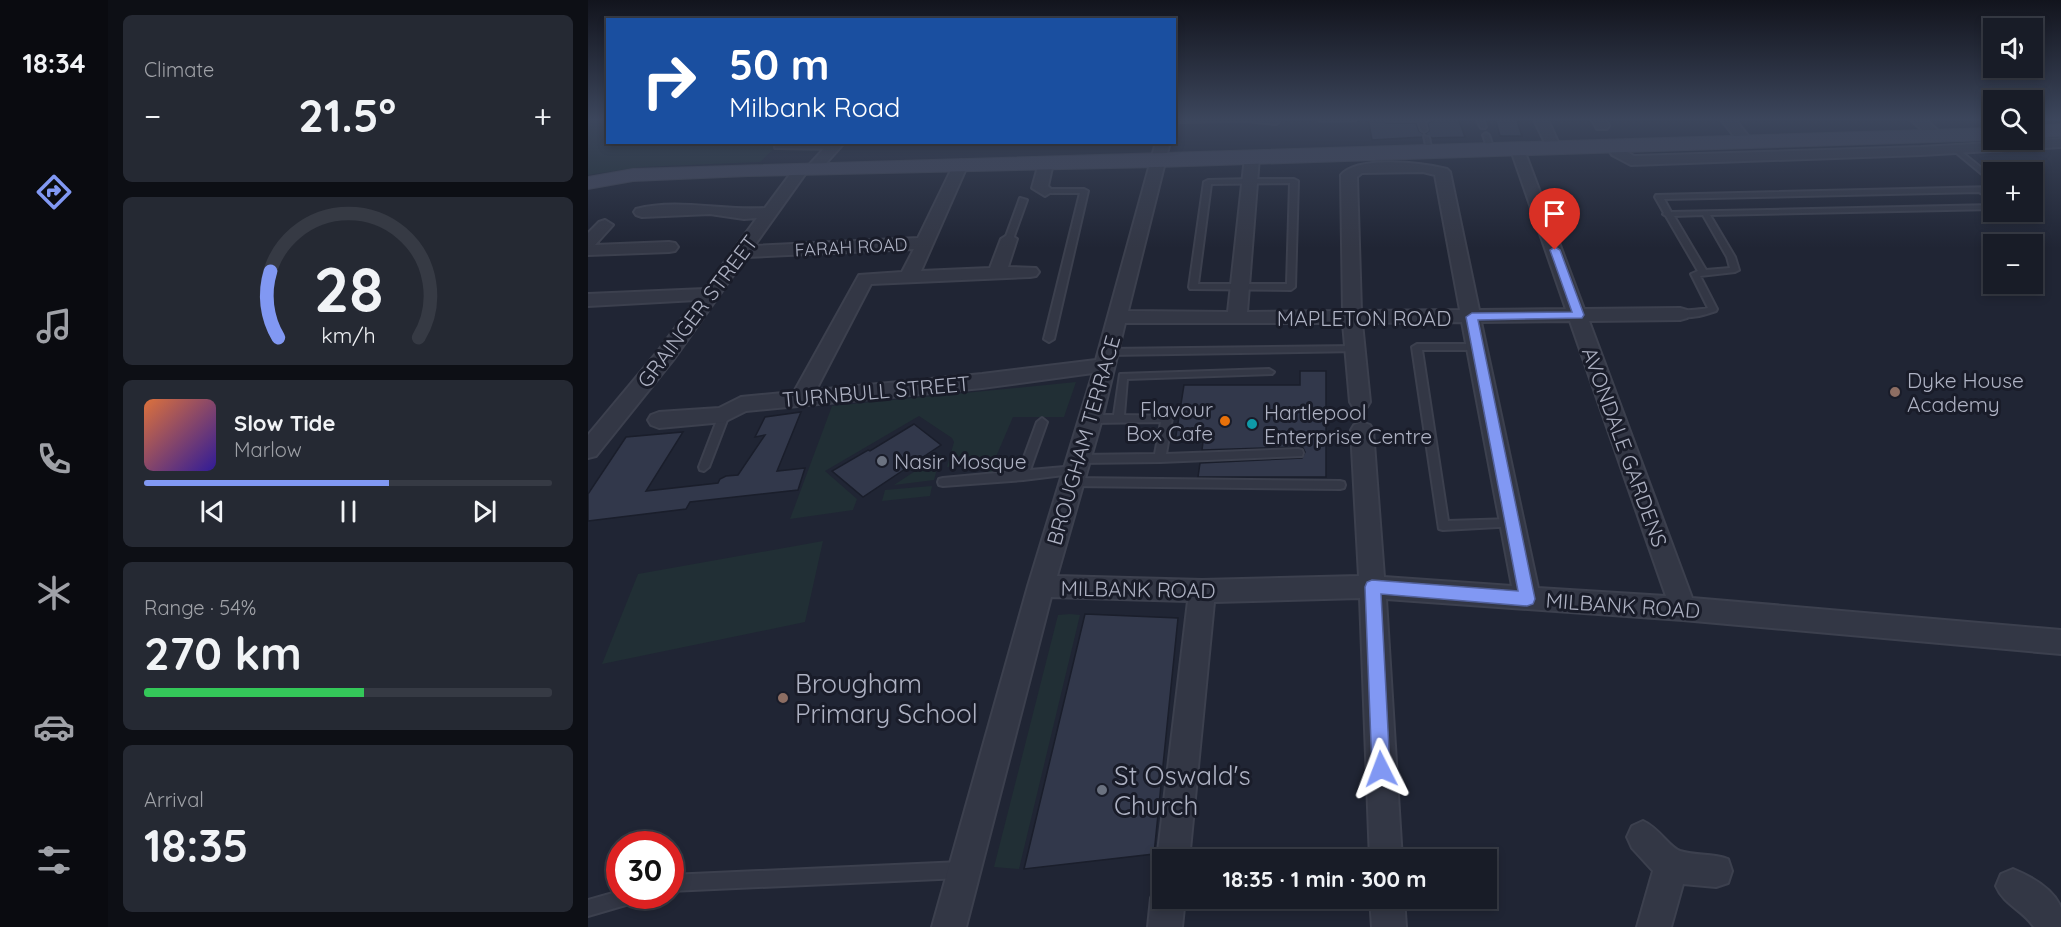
<!DOCTYPE html>
<html lang="en">
<head>
<meta charset="utf-8">
<style>
  :root { --surface:#181c27; --page:#252933; --text:#f1f3f6; --muted:#9fa1a7; --line:#363a44; --accent:#8198f3 }
  body { margin:0; font-family:Quicksand,sans-serif; background:var(--page); color:var(--text); height:100vh; display:flex; flex-direction:column; font-size:22px; white-space:nowrap }
  * { box-sizing:border-box; margin:0 }
  p { font-size:20px; color:var(--muted) }
  .icon { flex:none; width:33px; height:33px; fill:none; stroke:currentColor; stroke-width:2; stroke-linecap:round; stroke-linejoin:round }
  .map { position:relative; flex:1; overflow:hidden }
  .sheet { display:flex; flex-direction:column; gap:15px; padding:15px; background:#0d0f15; width:480px }
  .sheet>* { flex:none }
  .hud { position:absolute; left:18px; top:18px; width:570px; height:126px; border-radius:0px; box-shadow:0 3px 9px #0003,0 0 0 2px var(--line); background:#1a4fa0; color:#fff; overflow:hidden }
  .tools { position:absolute; left:1395px; top:18px; display:grid; gap:12px }
  .tools a { display:grid; place-items:center; width:60px; height:60px; border-radius:0px; background:var(--surface); box-shadow:0 3px 9px #0003,0 0 0 2px var(--line); font-size:30px }
  .speed { position:absolute; left:18px; top:831px; display:flex; gap:12px; font-size:30px; font-weight:700; text-align:center }
  .speed>* { display:grid; place-content:center; width:78px; height:78px; border-radius:50%; background:var(--surface); box-shadow:0 3px 9px #0003,0 0 0 2px var(--line); line-height:1 }
  .speed .limit { border:9px solid #d22; background:#fff; color:#111 }
  .pin { position:absolute; display:grid; place-items:center; width:51px; height:51px; color:#fff; margin:-62px -26px; border-radius:50% 50% 50% 0; rotate:-45deg; box-shadow:0 0 6px #0007 }
  .pin .icon { rotate:45deg }
  .me { position:absolute; width:66px; margin:-33px; rotate:357deg; stroke-linejoin:round; filter:drop-shadow(0 0 4px #0008) }
  .turn { display:flex; align-items:center; gap:21px; height:126px; padding:0 24px; font-size:27px }
  .turn .icon { width:78px; height:78px; stroke-width:2.5 }
  .turn b { display:block; font-size:42px; line-height:51px }
  .big { font-size:45px; font-weight:700; line-height:1.1 }
  .sheet .card { flex:1; display:flex; flex-direction:column; justify-content:center; gap:9px; min-width:0; padding:0 21px; border-radius:9px; background:var(--page) }
  .sheet .dial { align-items:center; gap:0 }
  .dial svg { height:156px; overflow:visible; fill:none; stroke:var(--line); stroke-width:7; stroke-linecap:round; text-anchor:middle }
  .dial text { fill:var(--text); stroke:none }
  .song { display:flex; align-items:center; gap:18px }
  .cover { width:72px; height:72px; border-radius:9px; background:linear-gradient(135deg,hsl(20 70% 55%),hsl(250 70% 35%)) }
  .played { height:6px; border-radius:3px; background:linear-gradient(90deg,var(--accent) 60%,var(--line) 60%) }
  .keys { display:flex; justify-content:space-around; direction:ltr }
  .heat { display:flex; justify-content:space-between; align-items:center; font-size:33px; direction:ltr }
  .charge { height:9px; border-radius:4px; background:linear-gradient(90deg,#34c759 54%,var(--line) 0) }
  .trip { position:absolute; left:564px; top:849px; width:345px; height:60px; border-radius:0px; background:var(--surface); box-shadow:0 3px 9px #0003,0 0 0 2px var(--line); font-weight:700; line-height:60px; text-align:center }
  main { display:flex; flex:1; min-height:0 }
  .tab-bar { display:flex; flex-direction:column; width:108px; justify-content:space-around; align-items:center; background:#0a0b10; color:var(--muted) }
  .tab-bar .icon { width:42px; height:42px }
  .tab-bar .selected { color:var(--accent) }
  .tab-bar b { font-size:27px; color:var(--text) }
  .map>svg:first-child { display:block }
</style>
</head>
<body>
<main>
<nav class="tab-bar">
<b>18:34</b>
<svg class="icon selected" aria-label="directions" viewBox="0 0 24 24"><path d="M12 3l9 9-9 9-9-9zM9 14v-3h6M13 9l2 2-2 2"/></svg>
<svg class="icon" aria-label="music" viewBox="0 0 24 24"><path d="M9 18V5l10-2v13"/><circle cx="6" cy="18" r="3"/><circle cx="16" cy="16" r="3"/></svg>
<svg class="icon" aria-label="phone" viewBox="0 0 24 24"><path d="M5 4h4l2 5-3 2q2 4 5 5l2-3 5 2v4C11 20 4 13 5 4z"/></svg>
<svg class="icon" aria-label="climate" viewBox="0 0 24 24"><path d="M12 3v18M4 7l16 10M4 17L20 7"/></svg>
<svg class="icon" aria-label="car" viewBox="0 0 24 24"><path d="M5 17H2v-5l4-1 3-4h7l3 4 3 1v5h-3M9 17h6M6 11h13"/><circle cx="7" cy="17" r="2"/><circle cx="17" cy="17" r="2"/></svg>
<svg class="icon" aria-label="filters" viewBox="0 0 24 24"><path d="M4 7h16M4 17h16"/><circle cx="9" cy="7" r="2"/><circle cx="15" cy="17" r="2"/></svg>
</nav>
<section class="sheet">
<div class="card"><p>Climate</p>
<div class="heat"><a>−</a><b class="big">21.5°</b><a>+</a></div>
</div>
<div class="card dial"><svg viewBox="0 0 100 80">
<path d="M14 69A42 42 0 1 1 86 69"/>
<path d="M14 69A42 42 0 0 1 10 35" stroke="#8198f3"/>
<text x="50" y="56" font-size="32" font-weight="700">28</text>
<text x="50" y="72" font-size="11">km/h</text>
</svg></div>
<div class="card">
<div class="song"><i class="cover"></i><div><b>Slow Tide</b><p>Marlow</p></div></div>
<div class="played"></div>
<div class="keys"><svg class="icon" aria-label="previous" viewBox="0 0 24 24"><path d="M18 5L8 12l10 7zM5 5v14"/></svg><svg class="icon" aria-label="pause" viewBox="0 0 24 24"><path d="M8 5v14M16 5v14"/></svg><svg class="icon" aria-label="next" viewBox="0 0 24 24"><path d="M6 5l10 7-10 7zM19 5v14"/></svg></div>
</div>
<div class="card"><p>Range · 54%</p><b class="big">270 km</b><div class="charge"></div></div>
<div class="card"><p>Arrival</p><b class="big">18:35</b></div>
</section>
<div class="map">
<svg width="1473" height="927" viewBox="0 0 1473 927">
  <rect width="100%" height="100%" fill="#202534"/>
  <path fill="#212f35" d="M 0,118 L 19,118 L 20,142 L 192,143 L 172,162 L 53,167 L 0,175 Z
    M 488,382 L 476,417 L 425,417 L 407,459 L 424,460 L 413,471 L 399,474 L 402,462 L 359,467 L 366,442 L 364,438 L 331,416 L 237,471 L 269,499 L 265,510 L 202,519 L 244,406 Z
    M 353,454 L 346,480 L 306,485 Z
    M 344,486 L 342,496 L 294,501 L 297,490 Z
    M 235,541 L 217,622 L 14,664 L 50,574 Z
    M 482,614 L 492,615 L 431,869 L 406,867 L 470,615 Z"/>
  <path fill="#32384b" stroke="#1a1e2b" stroke-width="1.5" d="M 780,118 L 798,118 L 799,123 L 828,123 L 831,131 L 836,134 L 834,137 L 784,140 Z
    M 847,118 L 870,118 L 877,137 L 844,138 L 837,134 L 841,131 L 840,123 L 847,120 Z
    M 907,118 L 928,118 L 934,136 L 912,136 Z
    M 712,371 L 738,371 L 738,477 L 610,477 L 612,463 L 714,458 L 717,452 L 715,448 L 710,447 L 614,450 L 615,442 L 587,442 L 596,385 L 712,385 Z
    M 213,412 L 189,471 L 217,468 L 210,490 L 102,502 L 98,509 L 0,521 L 0,494 L 38,437 L 95,432 L 58,491 L 130,483 L 132,479 L 138,476 L 150,475 L 177,435 L 167,437 L 177,417 Z
    M 326,424 L 353,445 L 275,497 L 244,471 L 280,450 L 282,451 Z
    M 497,614 L 590,618 L 566,854 L 436,869 Z"/>
  <g fill="none" stroke-linecap="round" stroke-linejoin="round">
    <g stroke="#3c404e" stroke-width="4">
      <path id="lane" d="M 586,118 L 665,118 L 688,120 L 691,122 L 688,124 L 658,121 L 586,122 Z
        M 731,118 L 770,118 L 767,120 L 733,121 L 731,120 Z
        M 801,118 L 844,118 L 845,119 L 837,121 L 839,130 L 836,132 L 833,130 L 830,121 L 799,121 L 799,119 Z
        M 888,118 L 894,118 L 898,127 L 897,128 L 893,128 Z
        M 898,133 L 901,135 L 906,150 L 905,151 L 900,150 L 895,135 Z
        M 836,136 L 841,137 L 844,152 L 839,151 Z
        M 189,145 L 246,145 L 249,147 L 246,149 L 187,148 L 187,146 Z
        M 1366,149 L 1370,149 L 1406,178 L 1406,184 L 1366,151 Z
        M 663,179 L 706,179 L 710,181 L 707,287 L 703,290 L 602,289 L 601,287 L 616,182 L 620,180 ZM 702,183 L 699,284 L 610,284 L 623,184 Z
        M 1406,187 L 1406,191 L 1400,191 L 1406,195 L 1406,201 L 1391,192 L 1076,199 L 1083,212 L 1406,205 L 1406,209 L 1122,215 L 1147,257 L 1151,270 L 1147,272 L 1112,276 L 1129,309 L 1128,311 C 1116,315 1098,321 1088,314 C 1096,308 1110,311 1120,308 L 1103,274 L 1110,271 L 1078,216 L 1075,214 L 1076,213 L 1067,197 L 1068,195 ZM 1115,215 L 1139,257 L 1142,268 L 1118,270 L 1086,216 Z
        M 454,189 L 496,189 L 500,191 L 466,339 L 461,342 L 456,339 L 492,193 L 457,193 L 453,191 Z
        M 432,198 L 439,200 L 425,239 L 421,241 L 418,241 L 417,239 Z
        M 829,344 L 890,344 L 895,347 L 890,350 L 834,350 L 860,521 L 924,519 L 928,520 L 930,523 L 928,526 L 855,530 L 851,529 L 824,347 Z
        M 767,346 L 772,349 L 770,351 L 521,355 L 516,352 L 521,349 Z
        M 681,369 L 686,372 L 684,374 L 539,379 L 536,415 L 583,416 L 584,418 L 578,454 L 710,449 L 714,450 L 715,453 L 714,456 L 572,462 L 491,463 L 486,459 L 491,455 L 567,454 L 573,422 L 503,423 L 498,419 L 503,415 L 526,415 L 532,374 Z
        M 136,412 L 141,415 L 121,467 L 116,471 L 112,470 L 111,467 L 131,415 Z
        M 454,418 L 459,422 L 442,470 L 488,466 L 492,467 L 493,470 L 492,473 L 435,480 L 355,486 L 351,485 L 350,482 L 351,479 L 355,478 L 431,471 L 449,422 Z
        M 484,478 L 752,481 L 756,482 L 757,485 L 756,488 L 752,489 L 484,486 L 480,485 L 479,482 L 480,479 Z
        M 373,862 L 378,865 L 381,870 L 378,875 L 373,878 L 82,891 L 82,875 Z
        M 32,891 L 32,896 L 50,896 L 48,902 L 0,916 L 0,900 Z"/>
    </g>
    <g stroke="#3c404e" stroke-width="4">
      <path id="street" d="M 945,118 L 959,118 L 973,148 L 971,151 L 961,151 Z
        M 1003,118 L 1017,118 L 1021,126 L 1019,129 L 1009,129 Z
        M 1132,118 L 1146,118 L 1165,142 L 1163,145 L 1153,145 Z
        M 1321,118 L 1336,118 L 1357,137 L 1355,140 L 1345,140 Z
        M 1473,139 L 1473,147 L 1333,155 L 1043,165 L 1024,155 L 1018,146 L 1025,142 L 1030,143 L 1034,149 L 1046,156 L 1333,147 Z
        M 242,142 L 257,142 L 231,171 L 220,170 L 166,246 L 330,238 L 366,164 L 373,160 L 380,164 L 333,271 L 402,268 L 413,239 L 421,234 L 429,239 L 420,267 L 448,268 L 451,272 L 448,276 L 442,277 L 283,284 L 228,390 L 394,374 L 508,360 L 568,142 L 582,142 L 540,311 L 640,312 L 657,157 L 664,153 L 671,157 L 659,312 L 755,311 L 753,175 C 770,155 836,163 859,169 L 862,172 L 891,310 L 978,309 L 923,150 L 930,146 L 935,147 L 996,309 L 1092,308 L 1099,310 L 1101,314 L 1099,318 L 1092,320 L 1001,321 L 1104,598 L 1473,630 L 1473,654 L 1095,620 L 798,599 L 814,860 L 782,860 L 772,598 L 626,602 L 601,860 L 574,860 L 574,872 L 569,860 L 600,601 L 463,597 L 378,927 L 344,927 L 440,586 L 505,373 L 394,388 L 158,411 L 136,422 L 71,428 L 63,425 L 60,420 L 63,415 L 71,412 L 131,408 L 153,397 L 206,392 L 271,275 L 314,272 L 326,249 L 158,257 L 85,360 L 8,456 L 0,458 L 0,435 L 71,350 L 108,300 L 0,306 L 0,294 L 117,289 L 169,218 L 156,219 L 122,214 L 54,217 L 48,215 L 46,212 L 48,209 C 90,198 135,211 177,208 L 209,165 L 220,166 ZM 835,172 L 847,175 L 872,310 L 773,311 L 769,177 L 774,173 ZM 982,321 L 1078,596 L 950,588 L 893,322 ZM 874,322 L 924,586 L 796,577 L 785,430 L 782,425 L 774,422 L 766,425 L 763,430 L 771,576 L 614,580 L 469,576 L 514,419 L 537,323 L 755,323 L 762,402 L 765,407 L 772,409 L 779,407 L 782,402 L 774,323 Z
        M 458,159 L 465,163 L 460,186 L 465,191 L 457,196 L 444,188 L 451,163 Z
        M 17,220 L 25,225 L 7,245 L 81,242 L 87,243 L 90,247 L 87,251 L 81,252 L 0,255 L 0,233 L 11,222 Z
        M 1055,821 C 1071,828 1081,847 1092,851 C 1107,856 1124,853 1140,859 L 1144,871 L 1140,883 L 1128,887 L 1095,884 L 1083,927 L 1049,927 L 1065,871 L 1044,848 L 1039,837 L 1044,826 Z
        M 1425,869 C 1442,876 1466,889 1473,908 C 1473,913 1473,921 1473,927 L 1446,927 C 1435,910 1416,905 1408,886 L 1413,874 Z
        M 574,884 L 574,898 L 597,898 L 594,927 L 560,927 L 563,898 L 568,886 Z
        M 782,898 L 816,898 L 818,927 L 784,927 Z"/>
    </g>
    <g stroke="#3c404e" stroke-width="2">
      <path id="secondary" d="M 1473,124 L 1473,136 L 1444,138 L 1444,126 Z
        M 1406,128 L 1406,140 L 1408,140 L 1406,140 L 570,167 L 160,176 L 45,181 L 0,189 L 0,177 L 45,169 Z"/>
    </g>
    <use href="#lane" fill="#333745" fill-rule="evenodd"/>
    <use href="#street" fill="#333745" fill-rule="evenodd"/>
    <use href="#secondary" fill="#414558" fill-rule="evenodd"/>
  </g>
  <linearGradient id="sky" x2="0" y2="1"><stop stop-color="#12141d"/><stop offset="0.48" stop-color="#3c465c"/><stop offset="1" stop-color="#3c465c" stop-opacity="0"/></linearGradient>
  <rect width="1473" height="248" fill="url(#sky)"/>
  <path fill="#8198f3" stroke="#54639e" stroke-width="1.5" d="M 967,247 L 972,250 L 996,315 L 994,318 L 890,320 L 947,599 L 945,604 L 939,606 L 793,594 L 802,769 L 800,775 L 793,778 L 787,775 L 784,769 L 777,587 L 779,582 L 784,580 L 930,591 L 878,317 L 884,313 L 984,312 L 962,250 Z"/>
  <g fill="#8d6e63" stroke="#191c29" stroke-width="2">
    <circle cx="1307" cy="392" r="6"/>
    <circle cx="195" cy="698" r="6"/>
  </g>
  <circle fill="#e8710a" stroke="#191c29" stroke-width="2" cx="637" cy="421" r="6"/>
  <circle fill="#0f9aa8" stroke="#191c29" stroke-width="2" cx="664" cy="424" r="6"/>
  <g fill="#6b7280" stroke="#191c29" stroke-width="2">
    <circle cx="294" cy="461" r="6"/>
    <circle cx="514" cy="790" r="6"/>
  </g>
  <g text-anchor="middle" dominant-baseline="central" stroke-width="6" stroke-linejoin="round" paint-order="stroke">
    <g font-size="18" fill="#adb1c2" stroke="#191c29">
      <text transform="translate(263 247) rotate(-3)">FARAH ROAD</text>
    </g>
    <g font-size="21" fill="#adb1c2" stroke="#191c29">
      <text transform="translate(109 311) rotate(-53)">GRAINGER STREET</text>
      <text x="776" y="318">MAPLETON ROAD</text>
      <text transform="translate(288 391) rotate(-5)">TURNBULL STREET</text>
      <text transform="translate(495 440) rotate(-74)">BROUGHAM TERRACE</text>
      <text transform="translate(1037 447) rotate(70)">AVONDALE GARDENS</text>
      <text transform="translate(550 589) rotate(1)">MILBANK ROAD</text>
      <text transform="translate(1035 605) rotate(4)">MILBANK ROAD</text>
    </g>
    <g font-size="21" fill="#adb1c2" stroke="#191c29" text-anchor="start">
      <text x="1319" y="380">Dyke House<tspan x="1319" dy="24">Academy</tspan></text>
      <text x="625" y="409" text-anchor="end">Flavour<tspan x="625" dy="24">Box Cafe</tspan></text>
      <text x="676" y="412">Hartlepool<tspan x="676" dy="24">Enterprise Centre</tspan></text>
      <text x="306" y="461">Nasir Mosque</text>
    </g>
    <g font-size="26" fill="#adb1c2" stroke="#191c29" text-anchor="start">
      <text x="207" y="683">Brougham<tspan x="207" dy="30">Primary School</tspan></text>
      <text x="526" y="775">St Oswald's<tspan x="526" dy="30">Church</tspan></text>
    </g>
  </g>
</svg>
<div class="tools">
<a><svg class="icon" aria-label="sound" viewBox="0 0 24 24"><path d="M4 9h4l5-4v14l-5-4H4zM17 9q2 3 0 6"/></svg></a>
<a><svg class="icon" aria-label="search" viewBox="0 0 24 24"><circle cx="10" cy="10" r="6"/><path d="M15 15l6 6"/></svg></a>
<a>+</a>
<a>−</a>
</div>
<div class="speed"><div class="limit">30</div></div>
<div class="pin" style="left:967px;top:250px;background:#d93025"><svg class="icon" aria-label="arrive" viewBox="0 0 24 24"><path d="M6 21V4h12l-3 4 3 4H6"/></svg></div>
<svg class="me" style="left:793px;top:769px" viewBox="-20 -20 40 40"><path d="M0-17L14 15 0 8-14 15z" fill="#8198f3" stroke="#fff" stroke-width="4"/></svg>
<div class="trip">18:35 · 1 min · 300 m</div>
<div class="hud">
<div class="turn"><svg class="icon" aria-label="right" viewBox="0 0 24 24"><path d="M7 20v-9h11M14 6l5 5-5 5"/></svg><div><b>50 m</b>Milbank Road</div></div>
</div>
</div>
</main>
</body>
</html>
